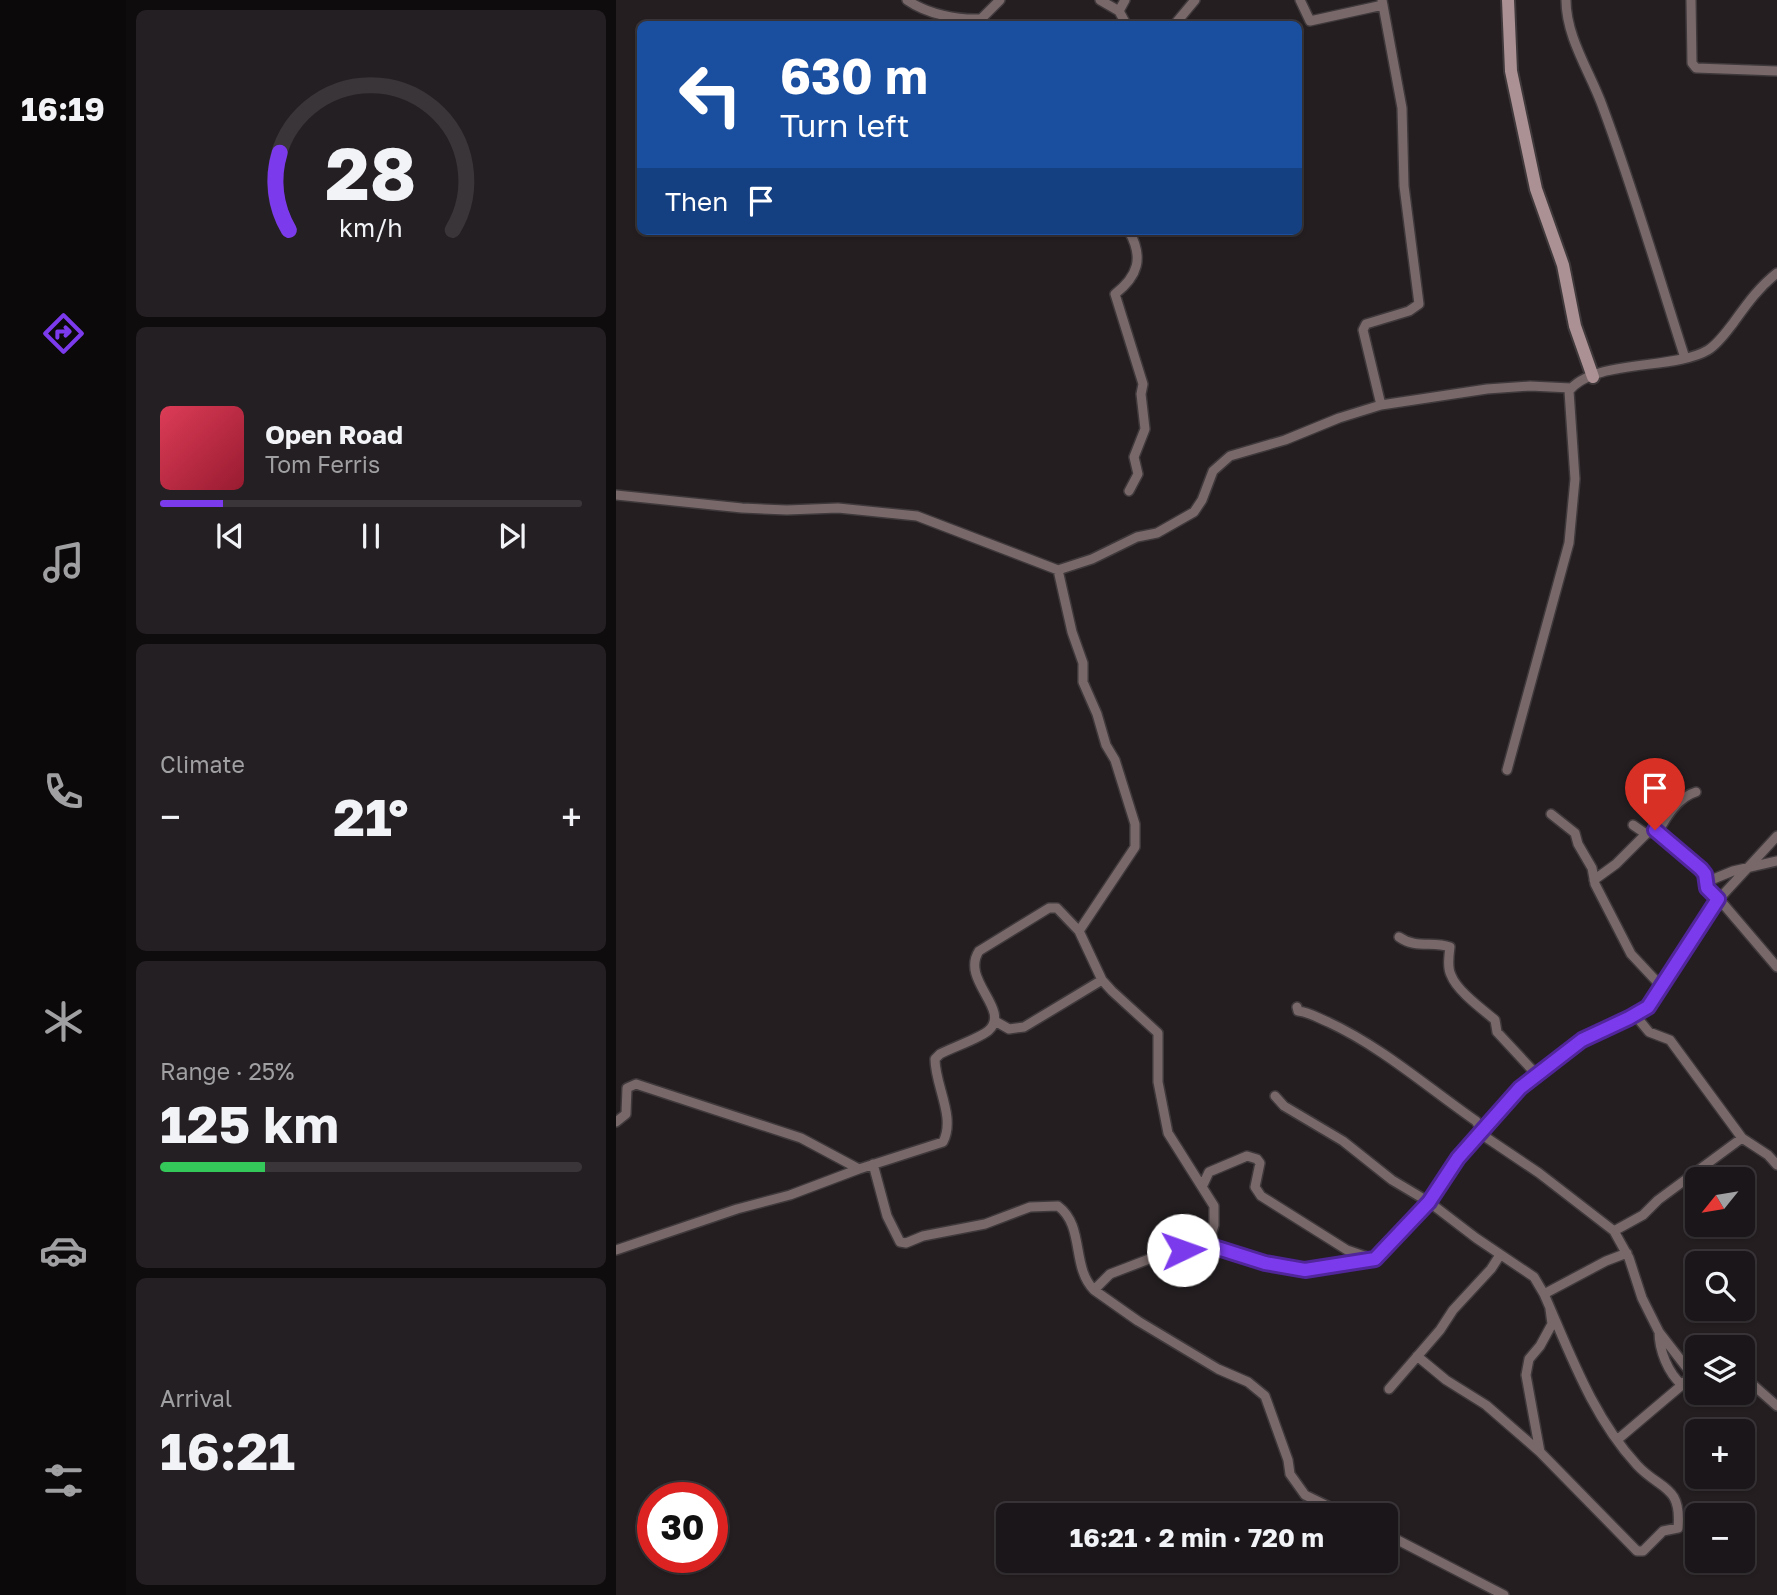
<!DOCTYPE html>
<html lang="en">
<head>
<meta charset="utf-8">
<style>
  :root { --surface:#1b1619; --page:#241f22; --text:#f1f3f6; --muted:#a09fa2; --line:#393538; --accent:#7c3aed }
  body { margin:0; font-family:"Golos Text",sans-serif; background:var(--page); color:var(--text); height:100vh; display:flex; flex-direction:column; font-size:26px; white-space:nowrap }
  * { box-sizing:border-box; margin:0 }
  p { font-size:23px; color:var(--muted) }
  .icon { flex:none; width:38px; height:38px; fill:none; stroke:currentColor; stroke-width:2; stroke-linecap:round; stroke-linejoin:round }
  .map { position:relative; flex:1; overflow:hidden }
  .drawer { display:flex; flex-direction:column; gap:10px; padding:10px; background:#0f0c0e; width:490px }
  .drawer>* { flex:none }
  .guide { position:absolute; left:21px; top:21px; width:665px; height:214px; border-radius:10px; box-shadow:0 2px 5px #0004,0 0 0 2px var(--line); background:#1a4fa0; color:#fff; overflow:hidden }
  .needle { width:46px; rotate:240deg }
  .fabs { position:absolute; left:1069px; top:1167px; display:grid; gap:14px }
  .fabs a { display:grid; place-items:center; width:70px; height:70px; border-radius:10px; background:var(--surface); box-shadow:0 2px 5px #0004,0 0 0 2px var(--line); font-size:35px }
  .speed { position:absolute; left:21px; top:1482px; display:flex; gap:14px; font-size:35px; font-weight:700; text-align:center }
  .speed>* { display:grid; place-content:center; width:91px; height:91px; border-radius:50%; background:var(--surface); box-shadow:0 2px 5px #0004,0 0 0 2px var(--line); line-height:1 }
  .speed .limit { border:10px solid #d22; background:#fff; color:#111 }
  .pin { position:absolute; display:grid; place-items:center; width:60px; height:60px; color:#fff; margin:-72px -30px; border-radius:50% 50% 50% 0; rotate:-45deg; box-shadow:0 0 7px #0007 }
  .pin .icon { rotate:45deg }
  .me { position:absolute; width:77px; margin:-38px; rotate:87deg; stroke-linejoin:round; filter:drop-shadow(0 0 5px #0008) }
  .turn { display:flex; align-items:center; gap:24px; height:147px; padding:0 28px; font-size:32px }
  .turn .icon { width:91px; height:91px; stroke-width:2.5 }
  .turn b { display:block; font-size:49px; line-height:60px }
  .then { display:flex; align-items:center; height:66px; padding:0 28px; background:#0003; gap:14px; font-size:26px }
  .big { font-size:52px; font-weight:700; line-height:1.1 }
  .drawer .card { flex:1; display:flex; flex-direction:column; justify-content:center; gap:10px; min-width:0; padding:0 24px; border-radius:10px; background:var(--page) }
  .drawer .dial { align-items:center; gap:0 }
  .dial svg { height:182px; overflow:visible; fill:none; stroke:var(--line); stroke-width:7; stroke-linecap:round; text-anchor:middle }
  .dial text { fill:var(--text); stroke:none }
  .song { display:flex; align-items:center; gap:21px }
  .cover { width:84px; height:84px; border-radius:10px; background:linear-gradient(135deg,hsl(350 70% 55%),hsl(350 70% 35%)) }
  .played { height:7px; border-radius:4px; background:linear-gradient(90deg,var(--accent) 15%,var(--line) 15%) }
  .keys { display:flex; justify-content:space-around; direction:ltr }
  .heat { display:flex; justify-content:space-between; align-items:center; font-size:38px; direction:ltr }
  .charge { height:10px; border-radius:5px; background:linear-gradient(90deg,#34c759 25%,var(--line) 0) }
  .trip { position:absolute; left:380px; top:1503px; width:402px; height:70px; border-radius:10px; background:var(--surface); box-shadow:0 2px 5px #0004,0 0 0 2px var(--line); font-weight:700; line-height:70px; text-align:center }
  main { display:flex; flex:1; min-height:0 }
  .menu { display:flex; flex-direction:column; width:126px; justify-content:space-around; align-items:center; background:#0b090a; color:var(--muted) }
  .menu .icon { width:49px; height:49px }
  .menu .selected { color:var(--accent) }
  .menu b { font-size:32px; color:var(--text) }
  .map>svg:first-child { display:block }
</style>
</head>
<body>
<main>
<nav class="menu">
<b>16:19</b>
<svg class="icon selected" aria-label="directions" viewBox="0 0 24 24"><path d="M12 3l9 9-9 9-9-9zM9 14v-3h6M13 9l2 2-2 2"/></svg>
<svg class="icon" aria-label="music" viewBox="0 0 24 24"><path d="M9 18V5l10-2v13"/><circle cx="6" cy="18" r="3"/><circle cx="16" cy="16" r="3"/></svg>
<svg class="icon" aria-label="phone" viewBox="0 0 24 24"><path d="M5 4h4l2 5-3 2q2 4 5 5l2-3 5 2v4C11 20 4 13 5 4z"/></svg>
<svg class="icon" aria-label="climate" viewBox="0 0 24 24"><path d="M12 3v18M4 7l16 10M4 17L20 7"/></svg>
<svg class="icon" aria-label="car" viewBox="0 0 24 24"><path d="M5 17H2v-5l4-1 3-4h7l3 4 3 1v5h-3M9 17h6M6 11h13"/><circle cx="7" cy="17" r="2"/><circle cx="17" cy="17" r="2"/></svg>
<svg class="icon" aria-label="filters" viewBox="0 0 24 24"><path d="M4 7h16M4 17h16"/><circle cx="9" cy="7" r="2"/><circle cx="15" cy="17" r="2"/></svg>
</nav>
<section class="drawer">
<div class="card dial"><svg viewBox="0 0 100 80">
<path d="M14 69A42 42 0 1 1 86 69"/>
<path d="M14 69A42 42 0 0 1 10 35" stroke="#7c3aed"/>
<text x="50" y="56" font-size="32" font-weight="700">28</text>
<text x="50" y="72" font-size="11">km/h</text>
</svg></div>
<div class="card">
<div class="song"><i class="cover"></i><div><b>Open Road</b><p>Tom Ferris</p></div></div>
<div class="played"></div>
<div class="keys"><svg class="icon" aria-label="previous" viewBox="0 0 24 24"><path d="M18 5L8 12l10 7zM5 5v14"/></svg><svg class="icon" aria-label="pause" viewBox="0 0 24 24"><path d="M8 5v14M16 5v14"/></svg><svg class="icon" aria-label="next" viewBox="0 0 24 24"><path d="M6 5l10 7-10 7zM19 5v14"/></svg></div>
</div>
<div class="card"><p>Climate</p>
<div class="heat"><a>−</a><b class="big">21°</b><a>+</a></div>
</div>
<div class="card"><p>Range · 25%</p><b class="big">125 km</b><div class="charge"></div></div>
<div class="card"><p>Arrival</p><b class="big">16:21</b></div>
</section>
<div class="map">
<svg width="1161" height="1595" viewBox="0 0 1161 1595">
  <rect width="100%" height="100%" fill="#241e21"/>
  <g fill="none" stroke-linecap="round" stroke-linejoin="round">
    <g stroke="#3f393c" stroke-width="12">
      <path id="street" d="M 291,0 C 311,14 341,20 365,19 L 384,0
        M 484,0 L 503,11 L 510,24
        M 684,0 L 694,21 L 767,5
        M 950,0 C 950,37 974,72 986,105 C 1017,188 1042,274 1069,358
        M 1075,0 L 1076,63 L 1080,68 L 1161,71
        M 503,11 L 509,0
        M 559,24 L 579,0
        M 765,405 L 747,330 L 750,324 L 793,311 L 803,304 L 788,186 L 786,108 L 766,0
        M 513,491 L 522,474 L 518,457 L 529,429 L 525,394 L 527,384 L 499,294 C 522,276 528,258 513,231
        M 0,495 L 126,508 L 171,510 L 222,508 L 301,516 L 442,570
        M 891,770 L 953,543 L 959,479 L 953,391 C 977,359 1059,370 1092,350 C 1102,344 1111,331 1118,322 C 1131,304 1143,287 1161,273
        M 935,814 L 959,833 L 962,844 L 976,868 L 979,884 L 1015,954 L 1045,986
        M 1017,825 L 1030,834 L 1039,830 L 1085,869 L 1089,874 L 1091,888 L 1103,899 L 1161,967
        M 1042,832 C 1050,817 1062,797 1080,792
        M 978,880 L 1000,864 L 1030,834
        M 1090,882 L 1117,871 L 1161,861
        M 463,931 L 519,847 L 519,824 L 499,760 L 490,745 L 481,714 L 467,682 L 467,663 L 456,632 L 442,570 L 476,559 L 521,537 L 541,533 L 578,512 L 586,500 L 597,471 L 614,456 L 669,440 L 723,418 L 765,405 L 871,389 L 914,386 L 955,388
        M 783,937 C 800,949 816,941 834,947 C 833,955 831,967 835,975 C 841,991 866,1009 879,1020 L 881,1032 L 921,1075
        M 681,1007 L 682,1011 C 693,1012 702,1018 712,1022 C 766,1047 811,1087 860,1121 L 865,1129 L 865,1134 L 923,1173 L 998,1231 L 1013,1258 L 1026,1298 L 1043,1332 L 1074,1372 L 1082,1371
        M 1019,1015 L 1033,1032 L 1054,1040 L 1126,1138
        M 379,1021 L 393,1029 L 408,1027 L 486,980
        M 659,1096 L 668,1106 L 727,1141 L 776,1180 L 813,1202 L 860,1238 L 918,1277 L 928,1294 C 954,1353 976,1416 1021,1465 C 1044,1490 1066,1485 1062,1528 L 1047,1531 L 1027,1551 L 1021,1551 L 924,1452 L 910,1375 L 913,1359 L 924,1346 L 936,1324 L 934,1309
        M 0,1122 L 10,1114 L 11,1088 L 20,1084 L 185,1138 L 243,1169
        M 257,1164 L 271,1216 L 284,1242 L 290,1243 L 307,1236 L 369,1224 L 414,1207 L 442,1206 C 469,1226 455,1267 478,1290
        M 586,1187 L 593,1172 L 631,1156 L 641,1159 L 644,1163 L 639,1187 L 645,1196 L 731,1250 L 757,1259
        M 998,1231 L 1027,1215 L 1042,1200 L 1126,1138 L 1152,1155 L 1161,1165
        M 0,1250 L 121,1209 L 174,1195 L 243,1169 L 327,1142 C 340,1117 319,1086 319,1059 L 324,1054 C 335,1048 367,1037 373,1030 C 395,1009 344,980 363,951 L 433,908 L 441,908 L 463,931 L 486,980 L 496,991 L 542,1033 L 542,1082 L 552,1133 L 598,1206 L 598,1225 L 592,1245
        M 928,1294 L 990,1261 L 1011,1253
        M 1043,1332 C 1043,1350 1052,1373 1066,1385
        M 801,1356 L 830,1380 L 870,1405 L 924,1452
        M 1127,1376 L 1161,1406
        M 773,1389 L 824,1330 L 837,1310 L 875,1269 L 884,1255
        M 1001,1440 L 1066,1385 L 1079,1371
        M 732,1516 L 689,1495 L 674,1474 L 672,1460 L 649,1396 L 632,1382 L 602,1369 L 522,1321 L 478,1290 L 494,1274 L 541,1256 L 592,1245 L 649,1263 L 689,1270 L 759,1259 L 813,1202 L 842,1158 L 904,1088 L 966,1040 L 1014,1019 L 1032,1007 L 1103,899 L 1161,836
        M 770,1534 L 888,1595"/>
    </g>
    <g stroke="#3f393c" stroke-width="16">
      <path id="secondary" d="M 892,0 L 895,71 L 920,189 L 947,265 L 959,326 L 977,377"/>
    </g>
    <use href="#street" stroke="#786869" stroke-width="9"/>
    <use href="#secondary" stroke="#ab9193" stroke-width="12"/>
  </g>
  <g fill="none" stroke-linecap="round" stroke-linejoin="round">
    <g stroke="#51269a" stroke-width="18">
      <path id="route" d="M 567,1250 L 592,1245 L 649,1263 L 689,1270 L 759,1259 L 813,1202 L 842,1158 L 904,1088 L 966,1040 L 1013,1018 L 1032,1007 L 1102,899 L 1091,888 L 1089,874 L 1085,869 L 1039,830"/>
    </g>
    <use href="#route" stroke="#7c3aed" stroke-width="12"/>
  </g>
</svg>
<div class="fabs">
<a><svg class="needle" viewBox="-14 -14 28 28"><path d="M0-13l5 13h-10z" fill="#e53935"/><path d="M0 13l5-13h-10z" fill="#a09fa2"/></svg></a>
<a><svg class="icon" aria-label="search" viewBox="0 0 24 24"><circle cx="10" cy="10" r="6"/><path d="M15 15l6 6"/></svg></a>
<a><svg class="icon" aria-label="layers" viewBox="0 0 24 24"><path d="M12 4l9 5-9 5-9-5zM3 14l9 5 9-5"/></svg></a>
<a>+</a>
<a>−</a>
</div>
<div class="speed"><div class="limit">30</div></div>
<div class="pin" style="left:1039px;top:830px;background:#d93025"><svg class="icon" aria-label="arrive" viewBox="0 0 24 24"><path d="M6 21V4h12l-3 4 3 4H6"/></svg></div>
<svg class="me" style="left:567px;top:1250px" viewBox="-20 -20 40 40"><circle r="19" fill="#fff"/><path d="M0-13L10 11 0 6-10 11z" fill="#7c3aed"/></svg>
<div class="trip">16:21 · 2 min · 720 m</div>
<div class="guide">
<div class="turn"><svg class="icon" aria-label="left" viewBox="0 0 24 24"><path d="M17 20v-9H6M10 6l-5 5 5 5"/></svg><div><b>630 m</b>Turn left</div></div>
<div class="then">Then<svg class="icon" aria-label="arrive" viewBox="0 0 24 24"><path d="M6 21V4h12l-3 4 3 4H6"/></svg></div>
</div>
</div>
</main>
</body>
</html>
